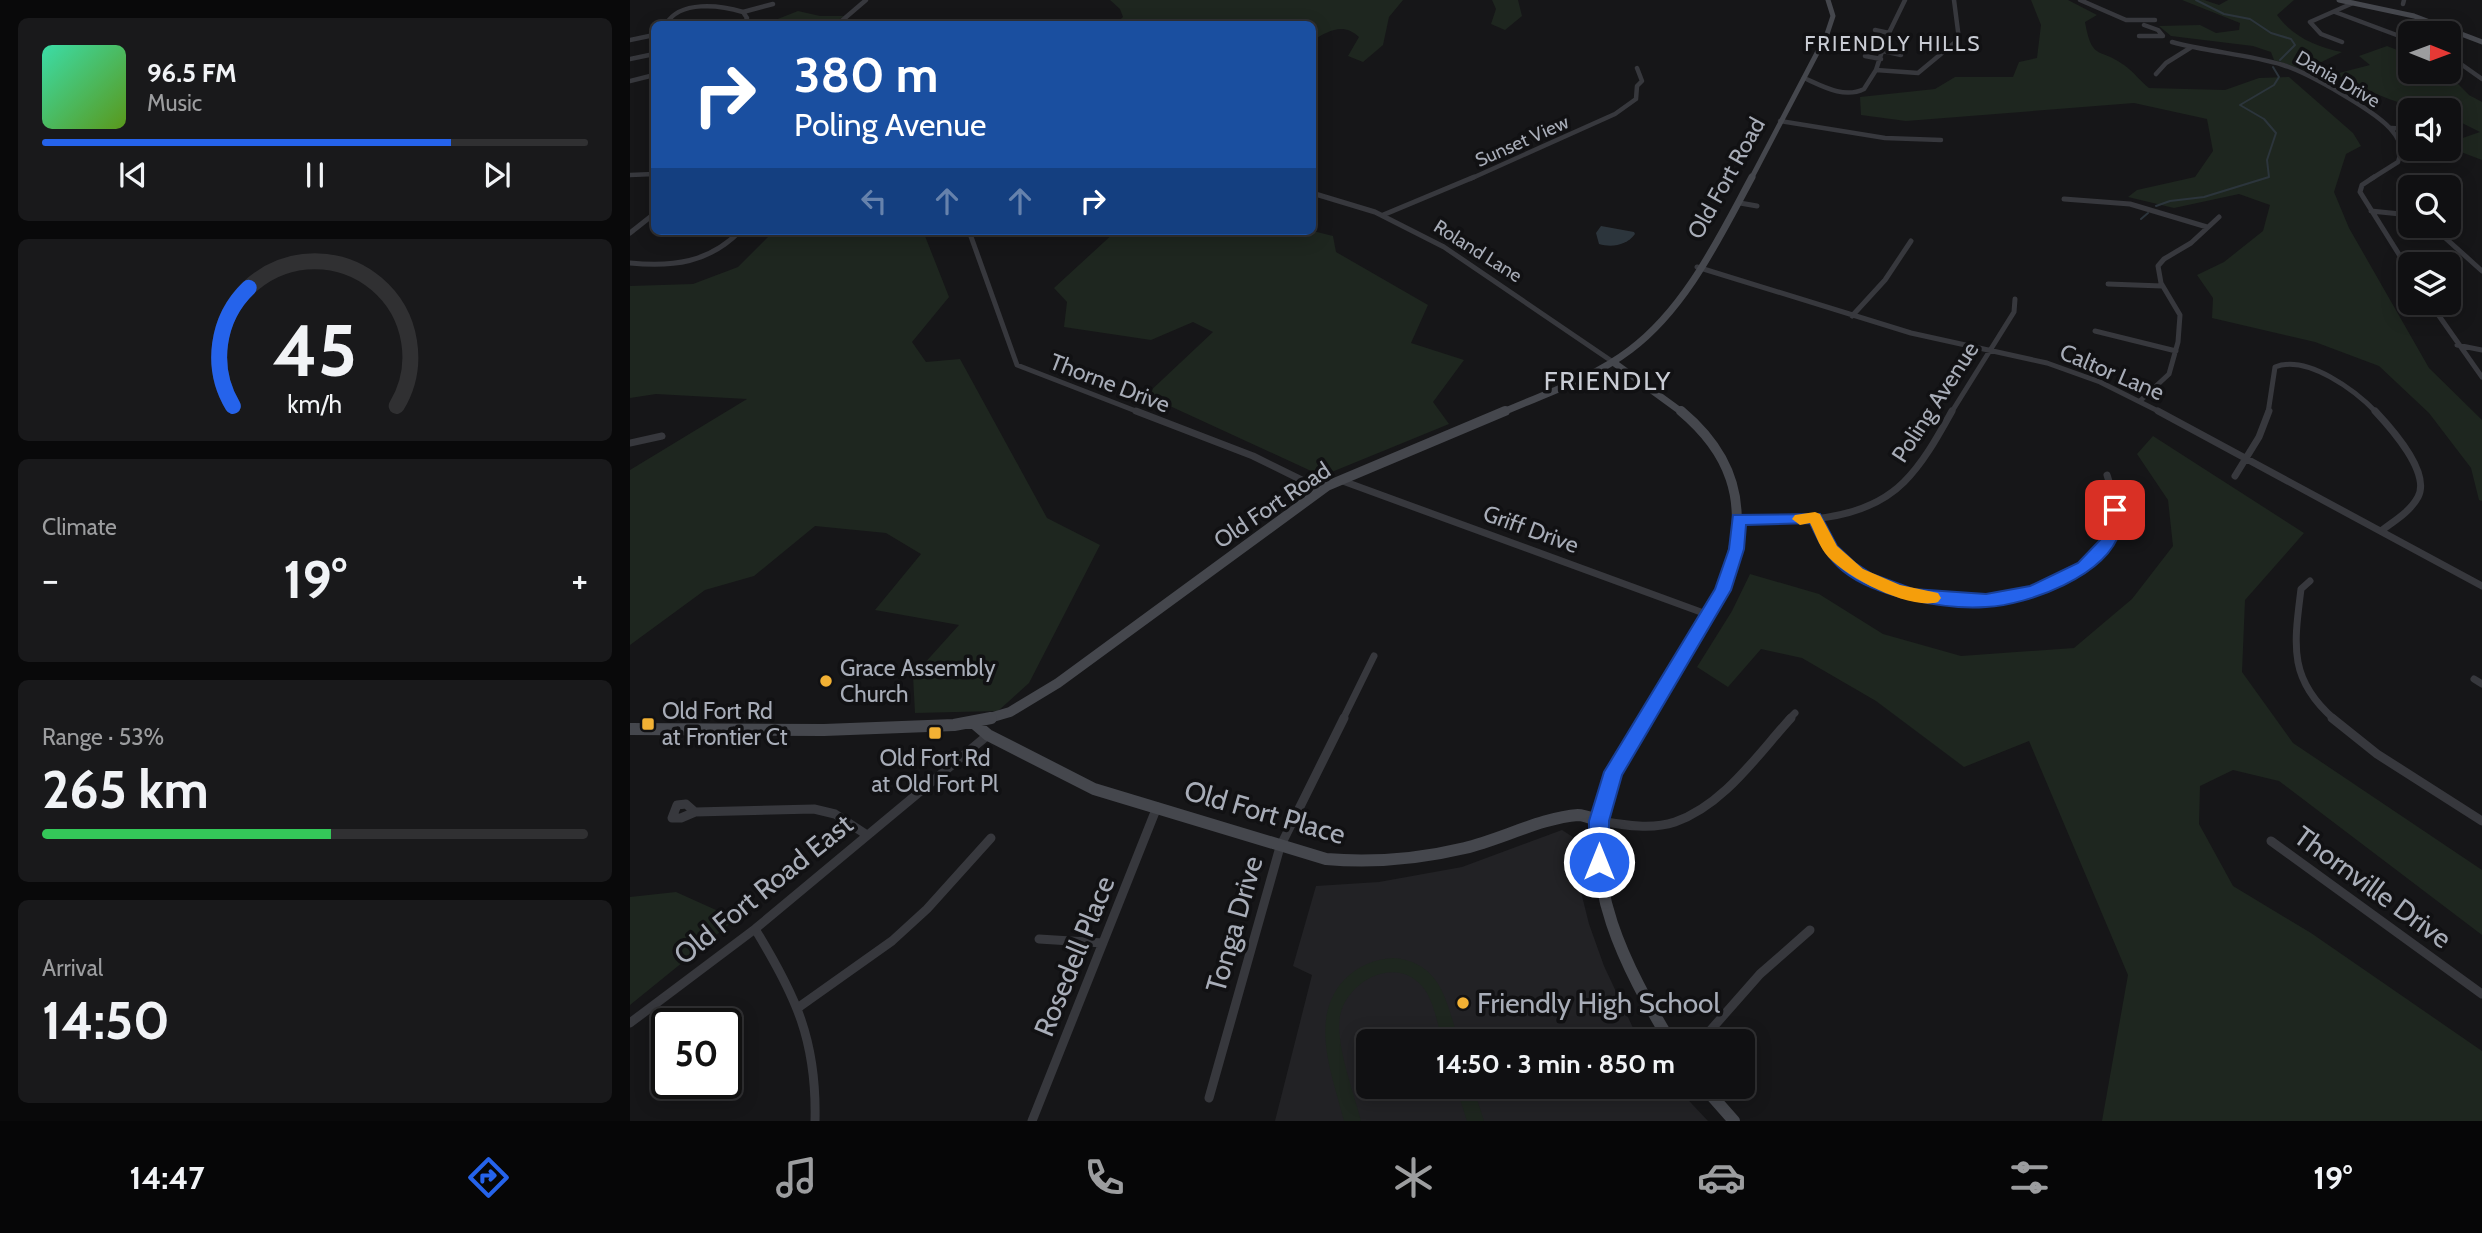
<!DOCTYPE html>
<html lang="en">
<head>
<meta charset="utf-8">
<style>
  :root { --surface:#101012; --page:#19191b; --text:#f1f3f6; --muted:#9c9d9f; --line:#303032; --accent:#2563eb }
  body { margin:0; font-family:Cabin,sans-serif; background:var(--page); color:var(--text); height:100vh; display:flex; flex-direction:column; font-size:26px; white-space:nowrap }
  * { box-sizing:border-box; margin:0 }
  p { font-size:23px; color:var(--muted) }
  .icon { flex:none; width:38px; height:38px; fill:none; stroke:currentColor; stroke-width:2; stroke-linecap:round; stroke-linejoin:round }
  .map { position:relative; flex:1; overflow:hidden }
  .panel { display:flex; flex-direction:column; gap:18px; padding:18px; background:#09090a; width:630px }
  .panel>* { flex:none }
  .banner { position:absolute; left:21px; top:21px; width:665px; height:214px; border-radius:10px; box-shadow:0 4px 18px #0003,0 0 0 2px var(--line); background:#1a4fa0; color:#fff; overflow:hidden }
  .needle { width:46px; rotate:91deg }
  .tools { position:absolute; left:1768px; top:21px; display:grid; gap:14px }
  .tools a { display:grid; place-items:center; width:63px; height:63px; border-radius:10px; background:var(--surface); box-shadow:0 4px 18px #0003,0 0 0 2px var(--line); font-size:35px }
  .speed { position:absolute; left:21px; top:1008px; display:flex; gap:14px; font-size:35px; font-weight:700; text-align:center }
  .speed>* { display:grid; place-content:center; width:91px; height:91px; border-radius:50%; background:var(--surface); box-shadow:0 4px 18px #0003,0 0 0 2px var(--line); line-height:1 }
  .speed .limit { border:4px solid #111; border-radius:10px; background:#fff; color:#111 }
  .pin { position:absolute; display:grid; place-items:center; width:60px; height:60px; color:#fff; margin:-30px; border-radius:14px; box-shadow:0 4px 10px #0006 }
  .me { position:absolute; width:77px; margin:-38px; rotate:0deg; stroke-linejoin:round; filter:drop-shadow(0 0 5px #0008) }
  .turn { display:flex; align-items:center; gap:24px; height:147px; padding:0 28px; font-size:32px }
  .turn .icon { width:91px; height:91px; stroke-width:2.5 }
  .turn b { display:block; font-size:49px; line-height:60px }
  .lanes { display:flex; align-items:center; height:66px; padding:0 28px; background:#0003; justify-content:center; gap:35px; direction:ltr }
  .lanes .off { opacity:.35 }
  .big { font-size:52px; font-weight:700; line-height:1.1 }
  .panel .widget { flex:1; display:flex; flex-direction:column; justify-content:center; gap:10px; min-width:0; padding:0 24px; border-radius:10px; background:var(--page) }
  .panel .dial { align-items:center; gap:0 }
  .dial svg { height:182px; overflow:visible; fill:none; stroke:var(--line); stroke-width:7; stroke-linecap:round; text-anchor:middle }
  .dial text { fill:var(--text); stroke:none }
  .song { display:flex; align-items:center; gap:21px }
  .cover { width:84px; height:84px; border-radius:10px; background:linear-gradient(135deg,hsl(160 70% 55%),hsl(90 70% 35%)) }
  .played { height:7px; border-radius:4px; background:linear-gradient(90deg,var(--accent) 75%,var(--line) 75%) }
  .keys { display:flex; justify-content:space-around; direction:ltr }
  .heat { display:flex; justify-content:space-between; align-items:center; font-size:38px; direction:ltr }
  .charge { height:10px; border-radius:5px; background:linear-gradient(90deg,#34c759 53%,var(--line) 0) }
  .trip { position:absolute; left:726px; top:1029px; width:399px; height:70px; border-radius:10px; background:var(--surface); box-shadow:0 4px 18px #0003,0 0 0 2px var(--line); font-weight:700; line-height:70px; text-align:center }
  .tabs { display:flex; height:112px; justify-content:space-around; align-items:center; background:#060607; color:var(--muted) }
  .tabs .icon { width:49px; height:49px }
  .tabs .active { color:var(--accent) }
  .tabs b { font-size:32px; color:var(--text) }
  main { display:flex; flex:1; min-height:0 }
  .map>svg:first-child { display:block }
</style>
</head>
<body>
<main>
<section class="panel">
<div class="widget">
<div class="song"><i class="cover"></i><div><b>96.5 FM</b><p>Music</p></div></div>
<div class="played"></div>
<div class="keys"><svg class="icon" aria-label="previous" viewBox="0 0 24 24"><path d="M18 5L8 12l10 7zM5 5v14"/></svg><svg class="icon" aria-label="pause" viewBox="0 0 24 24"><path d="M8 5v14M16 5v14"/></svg><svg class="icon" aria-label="next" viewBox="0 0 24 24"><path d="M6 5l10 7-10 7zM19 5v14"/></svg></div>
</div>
<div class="widget dial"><svg viewBox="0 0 100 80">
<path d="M14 69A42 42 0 1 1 86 69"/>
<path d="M14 69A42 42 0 0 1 21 17" stroke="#2563eb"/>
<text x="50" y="56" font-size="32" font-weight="700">45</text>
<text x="50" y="72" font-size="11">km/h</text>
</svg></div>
<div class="widget"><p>Climate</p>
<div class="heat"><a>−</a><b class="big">19°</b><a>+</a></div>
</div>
<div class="widget"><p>Range · 53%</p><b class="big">265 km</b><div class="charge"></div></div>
<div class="widget"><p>Arrival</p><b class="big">14:50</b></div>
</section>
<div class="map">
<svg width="1852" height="1121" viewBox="0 0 1852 1121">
  <rect width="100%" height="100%" fill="#161618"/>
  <path fill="#222225" d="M 932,830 L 949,841 L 948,880 L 959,924 L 974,966 L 1004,1030 L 1012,1041 L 738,1041 L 738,1087 L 1046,1087 L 1078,1121 L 645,1121 L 682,975 L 663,966 L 686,886 L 749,882 L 832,867 Z"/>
  <path fill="#1e261f" d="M 480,0 L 773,0 L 759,17 L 753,45 L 733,62 L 718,56 L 729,37 C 713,22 699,31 683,40 L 682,24 L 485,24 L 493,17 L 490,9 Z
    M 862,0 L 888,0 L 892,16 L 875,30 L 861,24 L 866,9 Z
    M 1401,0 L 1438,0 L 1467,15 L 1455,22 C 1462,62 1470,47 1494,65 C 1503,71 1510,81 1519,88 L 1595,90 L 1629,78 L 1659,77 L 1723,133 L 1731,146 L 1716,154 L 1704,192 L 1719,228 L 1799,368 L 1852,420 L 1852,501 L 1849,500 L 1841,468 L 1799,413 L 1749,366 L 1685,342 L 1582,318 L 1583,298 L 1567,275 L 1594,262 L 1633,231 L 1640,205 L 1609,194 L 1544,208 L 1498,197 L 1507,190 L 1565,177 L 1583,151 L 1577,119 L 1504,103 L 1276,121 L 1231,115 L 1230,97 L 1305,89 L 1325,77 L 1383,77 L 1389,62 L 1407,58 L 1411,25 Z
    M 1552,0 L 1574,0 L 1589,5 L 1598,0 L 1664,0 L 1647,15 C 1663,37 1687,47 1712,52 L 1675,70 L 1644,60 L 1641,52 L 1623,46 L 1541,36 L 1529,26 L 1570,25 L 1586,33 L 1609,30 L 1610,23 Z
    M 168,11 L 190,16 L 214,16 L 203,24 L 135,24 Z
    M 1757,46 L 1780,55 L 1780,72 L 1816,72 L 1839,95 L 1852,102 L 1852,160 L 1818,147 L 1818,143 L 1850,132 L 1818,116 L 1818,110 C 1776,110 1742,93 1705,74 L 1740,65 L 1729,56 Z
    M 144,231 L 293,231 L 319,297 L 282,342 L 296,362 L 330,359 L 417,518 L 470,545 L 399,683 L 368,711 L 285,713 L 283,676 L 329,625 L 245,610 L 291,554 L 256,533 L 185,526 L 124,576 L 75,590 L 0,645 L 0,470 L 117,399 L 26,394 L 0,398 L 0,286 L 63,284 L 108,267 Z
    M 486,231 L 683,231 L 703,236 L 706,252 L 798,305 L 781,343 L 834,360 L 803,402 L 819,424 L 692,476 L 516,395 L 583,332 L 563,322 L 521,340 L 434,327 L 437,302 L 424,288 Z
    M 1523,436 L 1674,533 L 1615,600 L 1612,672 L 1663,743 L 1852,870 L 1852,935 L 1649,781 L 1603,770 L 1570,786 L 1569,824 L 1603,886 L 1681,933 L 1852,1051 L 1852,1121 L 1472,1121 L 1498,975 L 1399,741 L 1334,767 L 1246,701 L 1172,658 L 1131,649 L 1098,687 L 1067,667 L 1102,611 L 1120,574 L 1189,594 L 1253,634 L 1331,656 L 1444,648 L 1502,599 L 1543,546 L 1538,500 L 1507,454 Z
    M 46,892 L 106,919 L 0,1005 L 0,897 Z
    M 763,958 C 812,962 816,1002 829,1041 L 813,1041 C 807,1024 804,1000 792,986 C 765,955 717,981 710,1016 C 705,1045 724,1092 731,1121 L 714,1121 C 703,1076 678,1019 714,980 C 728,966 744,959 763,958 Z
    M 826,1087 L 843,1087 L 854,1121 L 837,1121 Z"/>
  <path fill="#2c353c" d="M 971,226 L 1004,232 L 1005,234 C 997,245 982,248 969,244 L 966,233 Z"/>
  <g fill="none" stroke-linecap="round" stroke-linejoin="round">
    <path stroke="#2c353c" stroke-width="2" d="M 1566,0 L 1594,14 L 1620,19 L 1641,33 L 1661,39 L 1665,45 L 1650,60
      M 1526,206 L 1540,201 L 1574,197 L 1639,177 L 1637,160 L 1646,133 L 1634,119 L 1610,105 L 1644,85 L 1649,77 L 1643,67
      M 1511,219 L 1518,213"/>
    <path stroke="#37383d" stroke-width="4.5" d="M 1450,0 L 1496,20 L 1525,20
      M 1773,4 L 1774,0
      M 113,12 L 143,4
      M 1705,12 L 1780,40
      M 36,24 C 50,0 90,5 113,12 L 117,18 L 114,24
      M 208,24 L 236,0
      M 1245,30 L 1259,33
      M 1509,36 L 1533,36 L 1528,30 L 1514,25
      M 1245,37 L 1256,39
      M 0,40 L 24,35
      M 1542,42 C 1578,52 1617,54 1653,65 C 1676,72 1750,113 1763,132 C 1771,141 1772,151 1768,162 L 1741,179
      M 1712,42 L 1691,34 L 1680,22 L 1723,3
      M 1253,51 L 1271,55
      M 1818,55 L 1852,79
      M 1235,56 L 1251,59
      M 0,59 L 24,54
      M 1246,70 L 1256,39 L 1275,0
      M 1526,74 L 1536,63 L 1560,48
      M 1174,78 C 1192,86 1214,99 1234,89 L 1246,70 L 1288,73 L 1329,39 L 1324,0
      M 0,81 L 24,75
      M 1150,121 L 1255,138 L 1311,140
      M 1761,128 L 1780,129
      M 0,175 L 24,174
      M 840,179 L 985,114 L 1006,99 L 1007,86 L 1012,81 L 1007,68"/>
    <path stroke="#37383d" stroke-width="5" d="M 1744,177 L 1732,185 L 1730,192 L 1780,272
      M 682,193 L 745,212 L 814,247 L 983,362
      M 1434,199 L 1500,204 L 1577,227
      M 1110,203 L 1127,206
      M 1741,211 L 1780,215
      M 753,215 L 844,177
      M 1802,226 L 1852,271
      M 339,231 L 387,365 L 511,413
      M 0,233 L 24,214
      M 0,263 C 43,267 79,263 110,231
      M 1067,267 L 1281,333 L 1417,363 L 1470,382 L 1532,413
      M 1478,284 L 1532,286
      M 1800,303 L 1852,377
      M 1222,316 L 1255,280 L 1281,241
      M 1465,331 L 1546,351
      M 1827,345 L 1852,350
      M 1510,401 L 1539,374 L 1548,342 L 1550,315 L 1531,283 L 1528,266 L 1534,259 L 1561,243 L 1589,217
      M 1321,413 L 1384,312 L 1385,299
      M 1638,413 L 1645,367 C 1677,354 1726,391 1747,413"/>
    <path stroke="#37383d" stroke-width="7" d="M 506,411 L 623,456 L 692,490
      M 1528,411 L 1852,586
      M 1745,411 C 1761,428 1801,473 1788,497 C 1780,512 1764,521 1751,531
      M 0,443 L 32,436
      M 1605,476 L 1629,437 L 1639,411
      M 710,480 L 1079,615
      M 1185,518 C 1193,534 1201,550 1214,562 C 1270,612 1364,610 1427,581 C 1477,558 1496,529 1477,475
      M 1109,519 C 1163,522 1232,524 1274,482 C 1294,462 1308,436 1322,411
      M 1680,581 L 1671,589 C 1664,645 1658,679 1704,719
      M 1844,679 L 1852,684
      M 713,719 L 744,656
      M 1159,719 L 1165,713"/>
    <path stroke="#37383d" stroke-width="9" d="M 1702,718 L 1747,754 L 1852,821
      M 56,804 L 65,812 L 51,818 L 42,818 L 47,805 Z
      M 65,812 L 184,809 L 205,814 L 237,835
      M 970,821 C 994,825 1021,830 1045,822 C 1094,805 1128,754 1161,718
      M 1641,841 L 1852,994
      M 125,929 C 166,996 187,1041 185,1121
      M 409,939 L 473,943
      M 169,1007 L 262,941 L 297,909 L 361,838
      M 0,1023 L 125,929 L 358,735
      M 1071,1041 L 1130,974 L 1180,930
      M 579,1098 L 650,847 L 714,718
      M 402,1121 L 527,807"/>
    <path stroke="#45474d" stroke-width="5" d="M 1709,0 L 1784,16 L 1852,42
      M 1121,179 L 1197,34 L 1203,16 L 1198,0"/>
    <path stroke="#45474d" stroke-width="7" d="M 983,362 L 1053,413
      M 871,413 C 914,394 962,379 1000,350 C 1056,308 1089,238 1122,177"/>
    <path stroke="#45474d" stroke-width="10" d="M 356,719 L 380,712 L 428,683 L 697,486 L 875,411
      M 1014,719 C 1074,622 1168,509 1051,411"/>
    <path stroke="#45474d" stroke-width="12" d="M 1015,718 C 1000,742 985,766 977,794 C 949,881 997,969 1040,1041
      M 344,723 L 358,735 L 464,789 L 696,859 C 743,863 789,859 835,848 C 869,840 914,817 948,815 C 955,815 963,819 969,821
      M 0,729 L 194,730 L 324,725 L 361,718
      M 1074,1087 L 1104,1121"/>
  </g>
  <path fill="#2563eb" stroke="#184099" stroke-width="2" d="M 1485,505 L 1493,510 C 1492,517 1492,525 1490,531 C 1477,576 1398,605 1356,607 C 1316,610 1245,597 1213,571 C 1197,558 1189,542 1180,523 L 1116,525 L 1114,549 L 1101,590 L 992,775 L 979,821 L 979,862 L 976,868 L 969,871 L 962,868 L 959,862 L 959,821 L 974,772 L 1085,589 L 1099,549 L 1103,515 L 1190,514 L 1207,546 L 1225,563 L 1242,574 L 1283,589 L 1356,594 L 1400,586 L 1448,563 L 1471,539 L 1477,510 Z"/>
  <path fill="#f59e0b" d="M 1185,512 L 1190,514 L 1207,546 L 1233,569 L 1270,585 L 1308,593 L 1311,598 L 1308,602 C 1281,611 1212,576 1195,553 C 1189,545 1185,533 1180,523 L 1170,525 L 1162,519 L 1165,515 Z"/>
  <g fill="#f2b134" stroke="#111113" stroke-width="2.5">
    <circle cx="196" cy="681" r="7"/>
    <rect x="11" y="717" width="14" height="14" rx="3.5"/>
    <rect x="298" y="726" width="14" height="14" rx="3.5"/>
    <circle cx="833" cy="1003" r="7"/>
  </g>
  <g text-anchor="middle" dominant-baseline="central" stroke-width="7" stroke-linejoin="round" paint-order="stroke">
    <g font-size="19" fill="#a8adb8" stroke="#111113">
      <text transform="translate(1708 79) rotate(30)">Dania Drive</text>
      <text transform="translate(892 141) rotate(-24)">Sunset View</text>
      <text transform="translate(848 251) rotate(32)">Roland Lane</text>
    </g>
    <g font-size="21" letter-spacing="2" fill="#c9ccd4" stroke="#111113">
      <text x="1263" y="43">FRIENDLY HILLS</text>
    </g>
    <g font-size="23" fill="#a8adb8" stroke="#111113">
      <text transform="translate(1096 178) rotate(-61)">Old Fort Road</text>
      <text transform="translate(1482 372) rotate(23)">Caltor Lane</text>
      <text transform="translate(480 383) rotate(21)">Thorne Drive</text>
      <text transform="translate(1305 402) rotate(-57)">Poling Avenue</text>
      <text transform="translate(642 505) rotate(-34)">Old Fort Road</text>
      <text transform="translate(901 529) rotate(20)">Griff Drive</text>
    </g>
    <g font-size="23" fill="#a8adb8" stroke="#111113" text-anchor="start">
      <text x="210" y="668">Grace Assembly<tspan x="210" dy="26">Church</tspan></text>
      <text x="32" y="711">Old Fort Rd<tspan x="32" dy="26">at Frontier Ct</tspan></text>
      <text x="305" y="758" text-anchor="middle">Old Fort Rd<tspan x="305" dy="26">at Old Fort Pl</tspan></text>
    </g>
    <g font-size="26" letter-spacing="2" fill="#c9ccd4" stroke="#111113">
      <text x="978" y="381">FRIENDLY</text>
    </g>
    <g font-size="28" fill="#a8adb8" stroke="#111113">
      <text transform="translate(635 812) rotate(16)">Old Fort Place</text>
      <text transform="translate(1743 887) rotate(36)">Thornville Drive</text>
      <text transform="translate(133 889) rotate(-39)">Old Fort Road East</text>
      <text transform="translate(604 924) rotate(-74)">Tonga Drive</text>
      <text transform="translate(444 956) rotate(-68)">Rosedell Place</text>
    </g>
    <g font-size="28" fill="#a8adb8" stroke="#111113" text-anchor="start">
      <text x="847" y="1003">Friendly High School</text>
    </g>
  </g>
</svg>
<div class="tools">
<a><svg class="needle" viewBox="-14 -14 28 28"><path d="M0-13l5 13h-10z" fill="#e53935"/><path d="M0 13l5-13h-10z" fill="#9c9d9f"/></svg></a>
<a><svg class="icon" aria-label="sound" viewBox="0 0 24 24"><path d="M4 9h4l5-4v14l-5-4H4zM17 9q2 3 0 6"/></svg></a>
<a><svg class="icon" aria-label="search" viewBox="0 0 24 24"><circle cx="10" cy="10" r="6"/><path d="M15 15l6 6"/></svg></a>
<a><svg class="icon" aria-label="layers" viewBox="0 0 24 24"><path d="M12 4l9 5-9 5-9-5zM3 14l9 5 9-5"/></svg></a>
</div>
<div class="speed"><div class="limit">50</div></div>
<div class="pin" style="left:1485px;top:510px;background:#d93025"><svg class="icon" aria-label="arrive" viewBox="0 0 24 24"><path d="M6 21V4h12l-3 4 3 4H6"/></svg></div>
<svg class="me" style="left:969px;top:862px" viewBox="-20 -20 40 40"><circle r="17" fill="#2563eb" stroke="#fff" stroke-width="3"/><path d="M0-11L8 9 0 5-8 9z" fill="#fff"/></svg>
<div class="trip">14:50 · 3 min · 850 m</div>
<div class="banner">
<div class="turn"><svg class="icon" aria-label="right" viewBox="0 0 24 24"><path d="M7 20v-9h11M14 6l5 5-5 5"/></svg><div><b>380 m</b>Poling Avenue</div></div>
<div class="lanes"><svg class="icon off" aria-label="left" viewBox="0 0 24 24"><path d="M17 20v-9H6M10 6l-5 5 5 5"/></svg><svg class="icon off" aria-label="ahead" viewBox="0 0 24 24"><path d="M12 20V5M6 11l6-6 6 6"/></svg><svg class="icon off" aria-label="ahead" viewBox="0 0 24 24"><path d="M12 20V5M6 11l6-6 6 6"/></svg><svg class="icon" aria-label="right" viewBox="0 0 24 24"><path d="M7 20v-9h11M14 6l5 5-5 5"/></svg></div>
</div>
</div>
</main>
<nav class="tabs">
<b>14:47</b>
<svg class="icon active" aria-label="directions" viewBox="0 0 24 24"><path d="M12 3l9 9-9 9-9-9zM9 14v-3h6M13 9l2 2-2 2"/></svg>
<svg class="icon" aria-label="music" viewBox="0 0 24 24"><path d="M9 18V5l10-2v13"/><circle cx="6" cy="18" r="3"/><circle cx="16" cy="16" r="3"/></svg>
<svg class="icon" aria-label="phone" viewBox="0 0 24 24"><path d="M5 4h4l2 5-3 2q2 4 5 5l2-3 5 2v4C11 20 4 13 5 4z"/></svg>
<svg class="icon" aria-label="climate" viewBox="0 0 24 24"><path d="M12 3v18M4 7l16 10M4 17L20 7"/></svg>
<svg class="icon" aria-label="car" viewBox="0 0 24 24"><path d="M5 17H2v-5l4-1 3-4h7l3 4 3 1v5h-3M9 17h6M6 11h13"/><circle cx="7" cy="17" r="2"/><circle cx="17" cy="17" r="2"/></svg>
<svg class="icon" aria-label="filters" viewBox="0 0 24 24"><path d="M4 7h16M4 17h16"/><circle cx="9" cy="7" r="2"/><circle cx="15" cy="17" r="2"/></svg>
<b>19°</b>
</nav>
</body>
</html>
